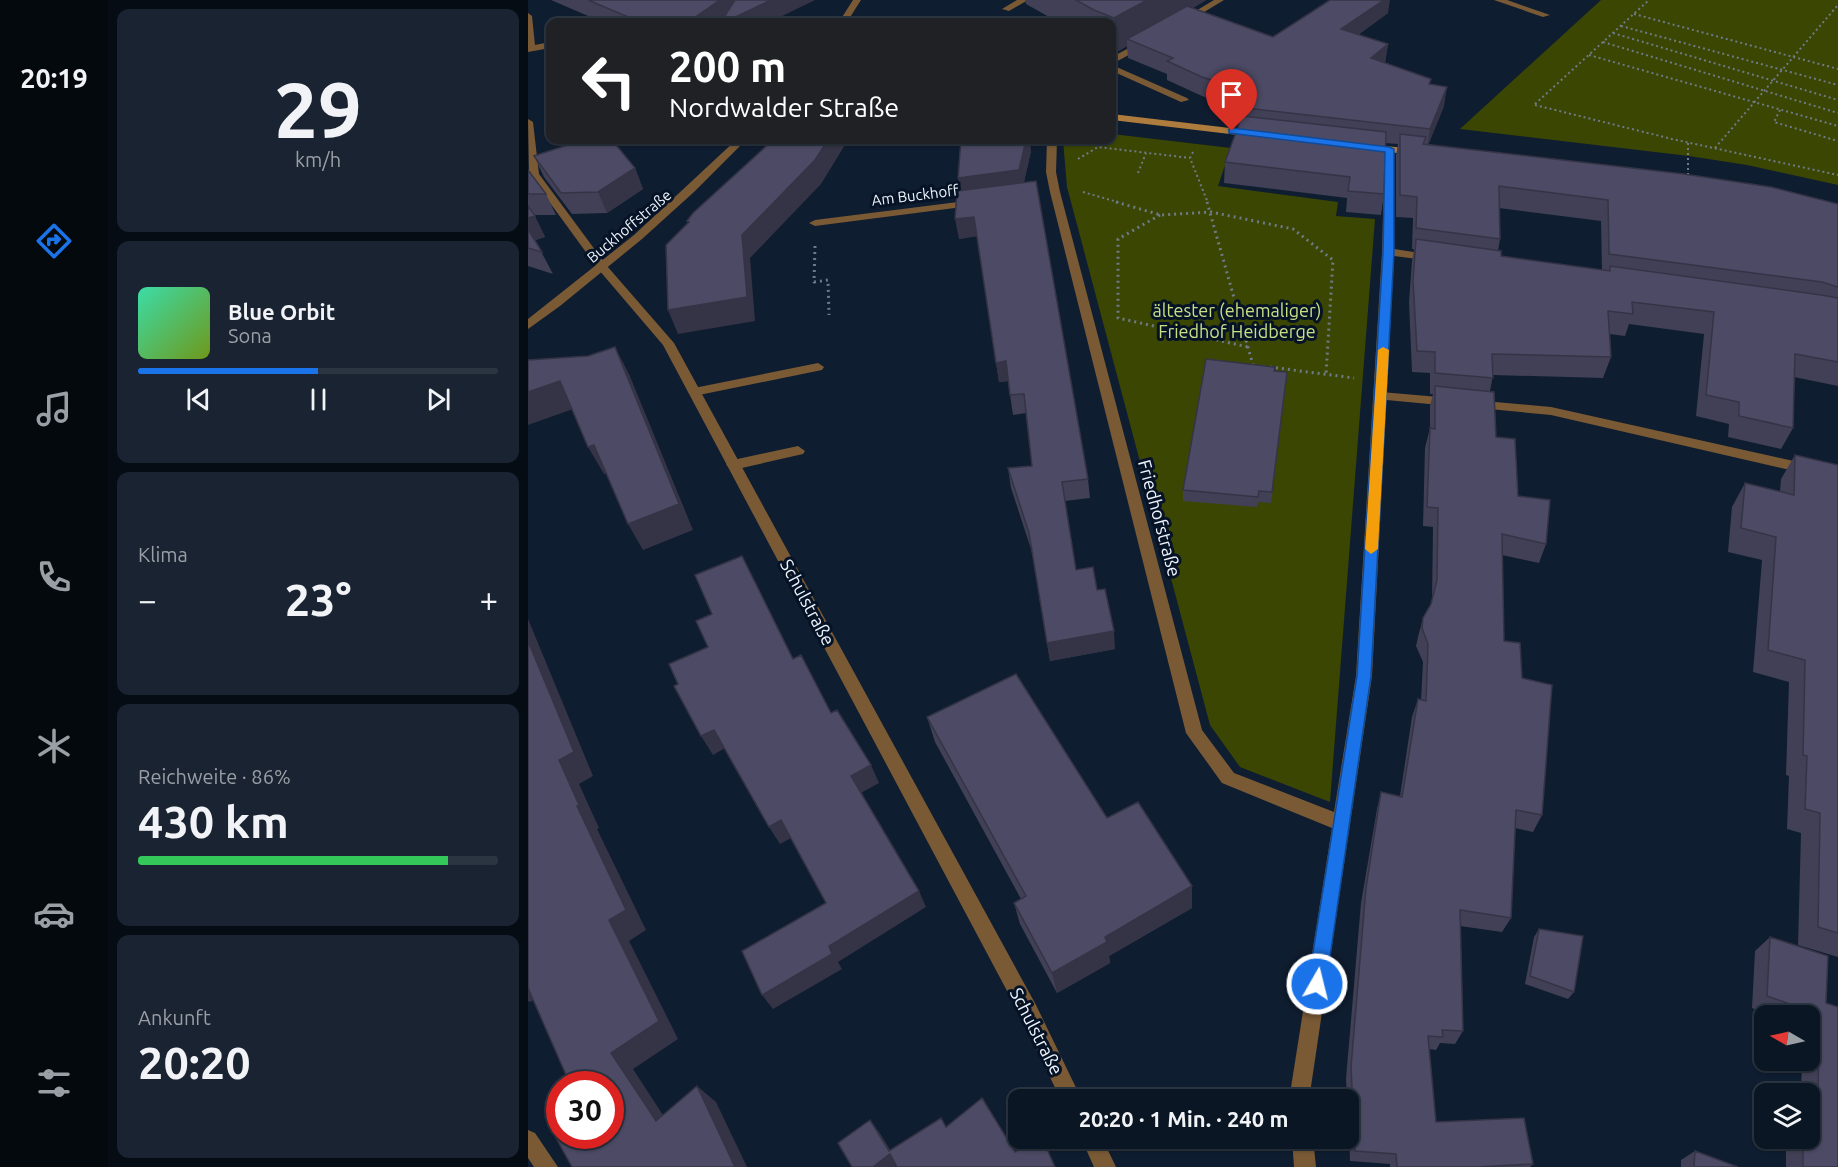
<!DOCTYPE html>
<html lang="de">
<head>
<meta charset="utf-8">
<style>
  :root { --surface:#0b1624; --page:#192331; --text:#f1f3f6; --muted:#9a9fa6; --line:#2b3541; --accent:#1a73e8 }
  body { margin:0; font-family:Ubuntu,sans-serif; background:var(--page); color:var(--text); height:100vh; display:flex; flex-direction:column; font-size:22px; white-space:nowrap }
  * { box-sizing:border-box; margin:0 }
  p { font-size:20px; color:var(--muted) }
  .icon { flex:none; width:33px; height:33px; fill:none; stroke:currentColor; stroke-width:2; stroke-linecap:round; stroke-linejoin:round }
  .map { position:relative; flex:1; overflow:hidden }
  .sheet { display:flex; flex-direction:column; gap:9px; padding:9px; background:#060c14; width:420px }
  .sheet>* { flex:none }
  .top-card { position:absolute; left:18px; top:18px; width:570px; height:126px; border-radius:12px; box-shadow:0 2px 4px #0004,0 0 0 2px var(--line); background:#202124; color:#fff; overflow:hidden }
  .needle { width:39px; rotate:279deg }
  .controls { position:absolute; left:1226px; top:1005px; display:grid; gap:12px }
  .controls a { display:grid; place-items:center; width:66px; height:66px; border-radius:12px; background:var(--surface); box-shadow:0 2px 4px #0004,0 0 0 2px var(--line); font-size:30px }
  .speed { position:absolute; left:18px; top:1071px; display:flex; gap:12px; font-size:30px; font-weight:700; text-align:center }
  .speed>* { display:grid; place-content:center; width:78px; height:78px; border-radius:50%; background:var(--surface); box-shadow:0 2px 4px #0004,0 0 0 2px var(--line); line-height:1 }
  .speed .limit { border:9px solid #d22; background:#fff; color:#111 }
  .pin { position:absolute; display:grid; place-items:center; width:51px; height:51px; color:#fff; margin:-62px -26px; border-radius:50% 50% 50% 0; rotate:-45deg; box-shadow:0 0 6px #0007 }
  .pin .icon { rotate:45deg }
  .me { position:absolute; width:66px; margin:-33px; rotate:8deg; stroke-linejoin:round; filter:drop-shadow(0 0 4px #0008) }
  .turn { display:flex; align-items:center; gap:21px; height:126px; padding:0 24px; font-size:27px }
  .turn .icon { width:78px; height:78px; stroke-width:2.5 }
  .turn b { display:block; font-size:42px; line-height:51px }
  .big { font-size:45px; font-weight:700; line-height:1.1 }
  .sheet .card { flex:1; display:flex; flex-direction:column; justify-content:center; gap:9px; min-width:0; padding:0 21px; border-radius:12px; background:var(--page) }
  .sheet .dial { align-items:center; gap:0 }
  .dial b { font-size:78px; line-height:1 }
  .song { display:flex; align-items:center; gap:18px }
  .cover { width:72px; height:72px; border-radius:9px; background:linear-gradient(135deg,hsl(160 70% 55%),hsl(80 70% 35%)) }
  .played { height:6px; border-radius:3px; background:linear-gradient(90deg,var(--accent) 50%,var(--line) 50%) }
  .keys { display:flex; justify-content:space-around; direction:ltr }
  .heat { display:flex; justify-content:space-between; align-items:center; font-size:33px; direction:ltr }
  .charge { height:9px; border-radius:4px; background:linear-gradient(90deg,#34c759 86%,var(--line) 0) }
  .trip { position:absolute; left:480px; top:1089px; width:351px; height:60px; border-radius:12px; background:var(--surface); box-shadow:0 2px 4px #0004,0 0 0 2px var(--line); font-weight:700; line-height:60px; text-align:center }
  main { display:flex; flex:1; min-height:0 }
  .dock { display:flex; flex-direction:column; width:108px; justify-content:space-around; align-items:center; background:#04090e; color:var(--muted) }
  .dock .icon { width:42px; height:42px }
  .dock .selected { color:var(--accent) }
  .dock b { font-size:27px; color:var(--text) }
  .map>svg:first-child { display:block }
</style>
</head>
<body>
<main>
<nav class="dock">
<b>20:19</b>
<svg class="icon selected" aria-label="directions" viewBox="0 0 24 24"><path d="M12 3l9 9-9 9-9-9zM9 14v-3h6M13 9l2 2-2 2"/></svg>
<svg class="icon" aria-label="music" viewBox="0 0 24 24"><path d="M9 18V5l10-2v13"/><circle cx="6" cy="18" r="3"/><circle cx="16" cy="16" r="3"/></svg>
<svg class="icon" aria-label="phone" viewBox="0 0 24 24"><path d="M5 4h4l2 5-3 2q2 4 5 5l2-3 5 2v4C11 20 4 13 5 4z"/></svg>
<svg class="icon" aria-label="climate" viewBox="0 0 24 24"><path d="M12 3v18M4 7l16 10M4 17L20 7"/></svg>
<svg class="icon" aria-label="car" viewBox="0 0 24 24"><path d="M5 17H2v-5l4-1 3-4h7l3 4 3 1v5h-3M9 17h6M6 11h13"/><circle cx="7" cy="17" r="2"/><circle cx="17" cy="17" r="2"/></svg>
<svg class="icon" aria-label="filters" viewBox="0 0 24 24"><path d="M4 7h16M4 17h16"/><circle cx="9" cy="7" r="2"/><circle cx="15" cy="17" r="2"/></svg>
</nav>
<section class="sheet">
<div class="card dial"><b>29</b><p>km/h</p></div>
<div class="card">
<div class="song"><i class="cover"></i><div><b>Blue Orbit</b><p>Sona</p></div></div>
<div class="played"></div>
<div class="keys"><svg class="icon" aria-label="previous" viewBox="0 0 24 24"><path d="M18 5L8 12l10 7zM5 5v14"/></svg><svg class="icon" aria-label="pause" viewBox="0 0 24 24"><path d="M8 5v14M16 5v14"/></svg><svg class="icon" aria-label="next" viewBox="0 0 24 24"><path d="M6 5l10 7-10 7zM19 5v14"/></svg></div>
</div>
<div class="card"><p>Klima</p>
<div class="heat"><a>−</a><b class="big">23°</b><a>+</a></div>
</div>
<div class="card"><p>Reichweite · 86%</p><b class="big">430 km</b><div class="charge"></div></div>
<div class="card"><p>Ankunft</p><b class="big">20:20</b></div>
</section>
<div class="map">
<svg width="1310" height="1167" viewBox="0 0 1310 1167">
  <rect width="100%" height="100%" fill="#0f1d30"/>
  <path fill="#3b4603" d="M 1073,0 L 1310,0 L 1310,185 L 1219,165 L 1161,156 L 932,129 Z
    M 584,134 L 703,148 L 690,186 L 810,202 L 808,216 L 847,219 L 802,802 L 712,767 L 682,725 L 539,187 L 535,140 L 584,140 Z"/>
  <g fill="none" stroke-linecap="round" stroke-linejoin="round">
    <path stroke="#6f7a88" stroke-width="2" stroke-dasharray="2 3" stroke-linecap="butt" d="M 1106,14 L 1310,69
      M 1093,26 L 1310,85
      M 1085,33 L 1310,100
      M 1075,42 L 1310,113
      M 1061,55 L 1310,126
      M 1007,104 L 1121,0
      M 1007,105 L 1144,139 L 1310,175
      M 1252,110 L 1246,122 L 1310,141
      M 1160,143 L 1160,178
      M 1187,148 L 1310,5
      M 665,152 L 662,158 L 680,203
      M 550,159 L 570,147 L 662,158
      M 610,173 L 618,153
      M 555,192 L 593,203"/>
    <path stroke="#6f7a88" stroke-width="3" stroke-dasharray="2 4" stroke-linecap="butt" d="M 588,202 L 633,215 L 683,212 L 765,229 L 805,260 L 798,375
      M 679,202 L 725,365 L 728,365
      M 632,215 L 590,239 L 590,318 L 720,347
      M 287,246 L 286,282 L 300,280 L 301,315
      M 742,367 L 826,378"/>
    <path fill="#795a35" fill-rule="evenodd" d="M 686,0 L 696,0 L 658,23 L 651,21 Z
      M 966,0 L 979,0 L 1022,15 L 1015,17 Z
      M 616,40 L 621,43 L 619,45 L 584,64 L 584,57 Z
      M 584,65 L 659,98 L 661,100 L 653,102 L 584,71 Z
      M 290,363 L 296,367 L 294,370 L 166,396 L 160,392 L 166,388 Z
      M 853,392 L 922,398 L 929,402 L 922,406 L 848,399 L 847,396 Z
      M 945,400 L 1023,407 L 1310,471 L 1310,481 L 1023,415 L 940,407 L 938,404 Z
      M 270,446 L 277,451 L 275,454 L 205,470 L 198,465 L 205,460 Z"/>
    <path fill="#795a35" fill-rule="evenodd" d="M 489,0 L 500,0 L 481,11 L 474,9 Z"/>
    <path fill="#795a35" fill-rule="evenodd" d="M 0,13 L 4,16 L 7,45 L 22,42 L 22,48 L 0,52 Z
      M 0,119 L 5,122 L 11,174 L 79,266 L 146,343 L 508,1005 L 554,1100 L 533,1100 L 494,1019 L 135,345 L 71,270 L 1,174 Z
      M 519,140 L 529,140 L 528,172 L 532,192 L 674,730 L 706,773 L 806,812 L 828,676 L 854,252 L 857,147 L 866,149 L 866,249 L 905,255 L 911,258 L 905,261 L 866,256 L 844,676 L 781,1100 L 761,1100 L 804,828 L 694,783 L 658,733 L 522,192 L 518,172 Z
      M 446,200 L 451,203 L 450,205 L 287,226 L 281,223 L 287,220 Z
      M 0,1130 L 7,1133 L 30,1167 L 6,1167 L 0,1158 Z
      M 553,1138 L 574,1138 L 588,1167 L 566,1167 Z
      M 764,1138 L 785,1138 L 788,1167 L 766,1167 Z"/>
    <path fill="#795a35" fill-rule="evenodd" d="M 325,0 L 333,0 L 319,22 L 311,22 Z
      M 208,140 L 218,140 L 166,192 L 114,239 L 32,306 L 0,329 L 0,319 L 106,235 Z"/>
    <path fill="#ae7d3e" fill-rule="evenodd" d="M 584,114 L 727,131 L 732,134 L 727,137 L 584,120 Z
      M 837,144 L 887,149 L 892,152 L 887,155 L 833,149 L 832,147 Z"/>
  </g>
  <path fill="#414056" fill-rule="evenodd" d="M 23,0 L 287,0 L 197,22 L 74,22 Z
    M 497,0 L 678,0 L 665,8 L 745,37 L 860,13 L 830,35 L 860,44 L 857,63 L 903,79 L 902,84 L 916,106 L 900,145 L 1310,204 L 1310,386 L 1266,377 L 1265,428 L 1253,449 L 1200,437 L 1201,424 L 1168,416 L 1176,334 L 1101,324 L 1097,336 L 1082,334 L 1083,357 L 1075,378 L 965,375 L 962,391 L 968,437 L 990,496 L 1018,544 L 1011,563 L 974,555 L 976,641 L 994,678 L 1014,815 L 1005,832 L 987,828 L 983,918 L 974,932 L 932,926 L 935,1031 L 927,1044 L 912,1043 L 908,1050 L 901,1049 L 908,1122 L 1005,1164 L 1002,1167 L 862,1167 L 862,1164 L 822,1161 L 820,1100 L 819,1100 L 818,1079 L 833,903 L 849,809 L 853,792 L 872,796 L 884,717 L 890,699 L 893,700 L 895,662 L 888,646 L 890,637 L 895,618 L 902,606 L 904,599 L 905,527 L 895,526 L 897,448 L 902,428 L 902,406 L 905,394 L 902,394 L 902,373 L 884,372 L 881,302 L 884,261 L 886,249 L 884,249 L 885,218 L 868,217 L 868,155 L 870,144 L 857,143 L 856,194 L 853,215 L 818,212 L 819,198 L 696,183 L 697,162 L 717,117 L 717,111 L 674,96 L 639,80 L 639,74 L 600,58 L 599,46 L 587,53 L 584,51 L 584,22 L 530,22 L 498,4 ZM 971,208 L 1073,221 L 1074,270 L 973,256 L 970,251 L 972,239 Z
    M 503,151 L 496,182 L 560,479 L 562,498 L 537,501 L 548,570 L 569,590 L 587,649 L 522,661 L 504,552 L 483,488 L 480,468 L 504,466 L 498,413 L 485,415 L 480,381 L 471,382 L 449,236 L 431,239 L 432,190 Z
    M 6,156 L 107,168 L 115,189 L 79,213 L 44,214 L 16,177 Z
    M 0,170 L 18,194 L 28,215 L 6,215 L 17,237 L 7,240 L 25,274 L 0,266 Z
    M 746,371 L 758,383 L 743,503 L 730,502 L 729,507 L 655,501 L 655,490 Z
    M 1267,455 L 1310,465 L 1310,957 L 1270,945 L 1273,833 L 1259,829 L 1261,776 L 1258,775 L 1261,682 L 1225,672 L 1234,560 L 1200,552 L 1204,507 L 1217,483 L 1252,492 L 1253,479 Z
    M 399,717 L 579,818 L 664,908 L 581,956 L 582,963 L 529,993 L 492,924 L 486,903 L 493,899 L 407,742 Z
    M 1011,929 L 1046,992 L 1040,999 L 997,984 L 1006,937 Z
    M 1242,937 L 1298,1003 L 1310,1167 L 1258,1167 L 1258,1138 L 1281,1138 L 1281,1094 L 1273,1094 L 1274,1060 L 1281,1060 L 1281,1016 L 1244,1016 L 1224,1008 L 1227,951 Z
    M 1167,1151 L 1210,1167 L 1153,1167 L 1153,1160 Z"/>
  <path fill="#353446" d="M 192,0 L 223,0 L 194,22 L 160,22 Z
    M 243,0 L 287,0 L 242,22 L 197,22 Z
    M 619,0 L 678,0 L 647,18 L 599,39 L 599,46 L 587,53 L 586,18 Z
    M 856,0 L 862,0 L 860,13 L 811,48 L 813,29 Z
    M 860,44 L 857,62 L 840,77 L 843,58 Z
    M 919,87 L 916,106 L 899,148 L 902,129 Z
    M 300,140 L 320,140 L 293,184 L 222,258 L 227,321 L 150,334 L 140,310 L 214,235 Z
    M 498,140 L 502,140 L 503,151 L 494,191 L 434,199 L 430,178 Z
    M 107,168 L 115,189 L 79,213 L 70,192 Z
    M 7,216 L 17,237 L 5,241 L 0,231 L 0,218 Z
    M 446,217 L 450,236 L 431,239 L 427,219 Z
    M 87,347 L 101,374 L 165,530 L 115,550 L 100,524 Z
    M 478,361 L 481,381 L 471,382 L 468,363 Z
    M 32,381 L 48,408 L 0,425 L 0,392 Z
    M 66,445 L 82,472 L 76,474 L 60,447 Z
    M 0,619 L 65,776 L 51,784 L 71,828 L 69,829 L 118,930 L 101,941 L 150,1039 L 105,1069 L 148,1135 L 128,1121 L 83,1053 L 81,920 L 49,806 L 31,760 L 0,641 Z
    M 586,631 L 587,649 L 522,661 L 519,643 Z
    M 186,730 L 197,748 L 185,755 L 173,736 Z
    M 343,765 L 351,783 L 331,794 L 323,776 Z
    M 253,820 L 263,838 L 252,844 L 241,827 Z
    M 664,886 L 664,908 L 581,956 L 582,963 L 529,993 L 524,973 L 577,937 Z
    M 391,891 L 398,907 L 310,962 L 314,969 L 245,1009 L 234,995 L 301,946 Z
    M 0,979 L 18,993 L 2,1002 L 0,1001 Z
    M 169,1086 L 188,1102 L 219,1167 L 207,1167 Z
    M 342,1120 L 351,1132 L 370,1162 L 361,1151 Z
    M 362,1154 L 371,1164 L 367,1167 L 345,1167 Z"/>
  <path fill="#4c4a64" stroke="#353446" stroke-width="1.5" d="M 60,0 L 192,0 L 160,22 L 112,22 Z
    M 207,0 L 243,0 L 197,22 L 193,22 Z
    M 548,0 L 619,0 L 586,18 L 566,10 Z
    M 802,0 L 856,0 L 813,29 L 860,44 L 843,58 L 903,79 L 901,84 L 919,87 L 902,129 L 718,108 L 723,93 L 674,77 L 639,61 L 645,58 L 599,39 L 659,6 L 745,37 Z
    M 714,116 L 858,132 L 856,194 L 820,191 L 822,177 L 697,162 Z
    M 872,134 L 898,137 L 895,144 L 1156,174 L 1243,187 L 1310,204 L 1310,287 L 1294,282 L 1081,254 L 1080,200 L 971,186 L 972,239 L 888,228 L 889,197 L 872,195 Z
    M 55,140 L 84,140 L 107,168 L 70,192 L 33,193 L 6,156 Z
    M 245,140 L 300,140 L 287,160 L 214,235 L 219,297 L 140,310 L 138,245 L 161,222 L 159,221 L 165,213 Z
    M 433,140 L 498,140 L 491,170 L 430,178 Z
    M 0,170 L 18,194 L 0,194 Z
    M 508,181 L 560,479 L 534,482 L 548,570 L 565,567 L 569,590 L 577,589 L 586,631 L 519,643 L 501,533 L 480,468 L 504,466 L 496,394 L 482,395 L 478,361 L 468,363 L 446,217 L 427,219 L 429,191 Z
    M 0,206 L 7,216 L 0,218 Z
    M 0,229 L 14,252 L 0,248 Z
    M 888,239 L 973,251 L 973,256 L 1082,271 L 1082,266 L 1293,295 L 1310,298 L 1310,362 L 1267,354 L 1265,428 L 1211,416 L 1211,402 L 1178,395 L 1186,312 L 1104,302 L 1105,314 L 1080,311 L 1083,357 L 964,354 L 965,378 L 907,373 L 907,352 L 889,351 L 885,280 Z
    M 87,347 L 151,504 L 100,524 L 66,445 L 60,447 L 32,381 L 0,392 L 0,360 L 60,356 Z
    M 678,359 L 747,367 L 746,371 L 759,372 L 744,492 L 731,491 L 730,497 L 655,490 Z
    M 907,386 L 966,392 L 968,437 L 987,439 L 990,496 L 1022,500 L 1018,544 L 974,534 L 976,641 L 992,643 L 994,678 L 1024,685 L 1014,815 L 988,810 L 983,918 L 932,910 L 935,1031 L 914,1030 L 915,1037 L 900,1036 L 908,1122 L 996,1118 L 1005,1164 L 949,1167 L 869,1167 L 868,1154 L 827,1151 L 823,1067 L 838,888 L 853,792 L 874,797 L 890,699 L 898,701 L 900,644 L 894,628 L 895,618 L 903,604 L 909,580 L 910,508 L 899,507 L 902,428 L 907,429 Z
    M 1267,455 L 1310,465 L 1310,933 L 1290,927 L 1292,813 L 1277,809 L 1279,756 L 1275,755 L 1277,660 L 1240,650 L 1248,537 L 1213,528 L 1217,483 L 1266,495 Z
    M 214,556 L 265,659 L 273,655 L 303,713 L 309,710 L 343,765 L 323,776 L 391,891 L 301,946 L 304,954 L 234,995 L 214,951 L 298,903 L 253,820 L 241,827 L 186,730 L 173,736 L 146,686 L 150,684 L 141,664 L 180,647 L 168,621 L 184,614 L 167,575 Z
    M 0,641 L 46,752 L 31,760 L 51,805 L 49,806 L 98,910 L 81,920 L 131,1021 L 83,1053 L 128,1121 L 169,1086 L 207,1167 L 44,1167 L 24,1131 L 32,1125 L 32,1136 L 82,1136 L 82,1084 L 42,1084 L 0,988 Z
    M 488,674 L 579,818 L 610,802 L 664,886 L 577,937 L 579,942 L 524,973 L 486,903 L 498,896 L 399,717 Z
    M 1011,929 L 1055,936 L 1046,992 L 1002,976 Z
    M 1242,937 L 1300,956 L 1298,1003 L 1310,1007 L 1310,1167 L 1275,1167 L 1275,1138 L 1281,1138 L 1281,1100 L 1290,1103 L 1291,1014 L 1239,996 Z
    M 454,1098 L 487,1152 L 507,1138 L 514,1138 L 527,1167 L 369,1167 L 362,1154 L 345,1167 L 324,1167 L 310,1143 L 342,1120 L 361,1151 L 413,1118 L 418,1127 Z
    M 1167,1151 L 1210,1167 L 1166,1167 Z"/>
  <path fill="#1a73e8" stroke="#114b97" stroke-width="1.5" d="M 704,128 L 861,147 L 866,149 L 866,252 L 843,676 L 798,984 L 795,990 L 789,993 L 783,990 L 780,984 L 829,676 L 855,252 L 857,152 L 701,133 L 701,129 Z"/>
  <path fill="#f59e0b" d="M 855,347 L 861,350 L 850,549 L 843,554 L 837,549 L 850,350 Z"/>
  <g text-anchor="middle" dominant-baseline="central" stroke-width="6" stroke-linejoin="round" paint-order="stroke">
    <g font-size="15" fill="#eff5fd" stroke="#061326">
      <text transform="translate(387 195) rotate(-7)">Am Buckhoff</text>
      <text transform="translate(101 226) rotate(-40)">Buckhoffstraße</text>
    </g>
    <g font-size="18" fill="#cadf85" stroke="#061326">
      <text x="709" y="310">ältester (ehemaliger)<tspan x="709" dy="21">Friedhof Heidberge</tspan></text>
    </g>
    <g font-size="18" fill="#eff5fd" stroke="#061326">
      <text transform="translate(632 518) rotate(75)">Friedhofstraße</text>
      <text transform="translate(280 602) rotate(62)">Schulstraße</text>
      <text transform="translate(509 1031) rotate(63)">Schulstraße</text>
    </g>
  </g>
</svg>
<div class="controls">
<a><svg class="needle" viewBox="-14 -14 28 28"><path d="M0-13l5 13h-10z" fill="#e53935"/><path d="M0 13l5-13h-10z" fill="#9a9fa6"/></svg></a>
<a><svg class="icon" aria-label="layers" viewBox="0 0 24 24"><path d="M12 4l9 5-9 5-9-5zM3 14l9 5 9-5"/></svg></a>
</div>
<div class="speed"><div class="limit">30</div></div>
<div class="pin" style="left:704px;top:131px;background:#d93025"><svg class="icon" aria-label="arrive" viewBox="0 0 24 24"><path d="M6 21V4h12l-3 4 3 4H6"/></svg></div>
<svg class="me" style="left:789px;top:984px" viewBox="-20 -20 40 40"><circle r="17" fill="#1a73e8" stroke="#fff" stroke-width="3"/><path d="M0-11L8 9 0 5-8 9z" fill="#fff"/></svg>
<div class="trip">20:20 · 1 Min. · 240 m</div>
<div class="top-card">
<div class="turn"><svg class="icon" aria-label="left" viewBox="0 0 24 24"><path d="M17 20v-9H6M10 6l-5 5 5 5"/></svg><div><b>200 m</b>Nordwalder Straße</div></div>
</div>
</div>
</main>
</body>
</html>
